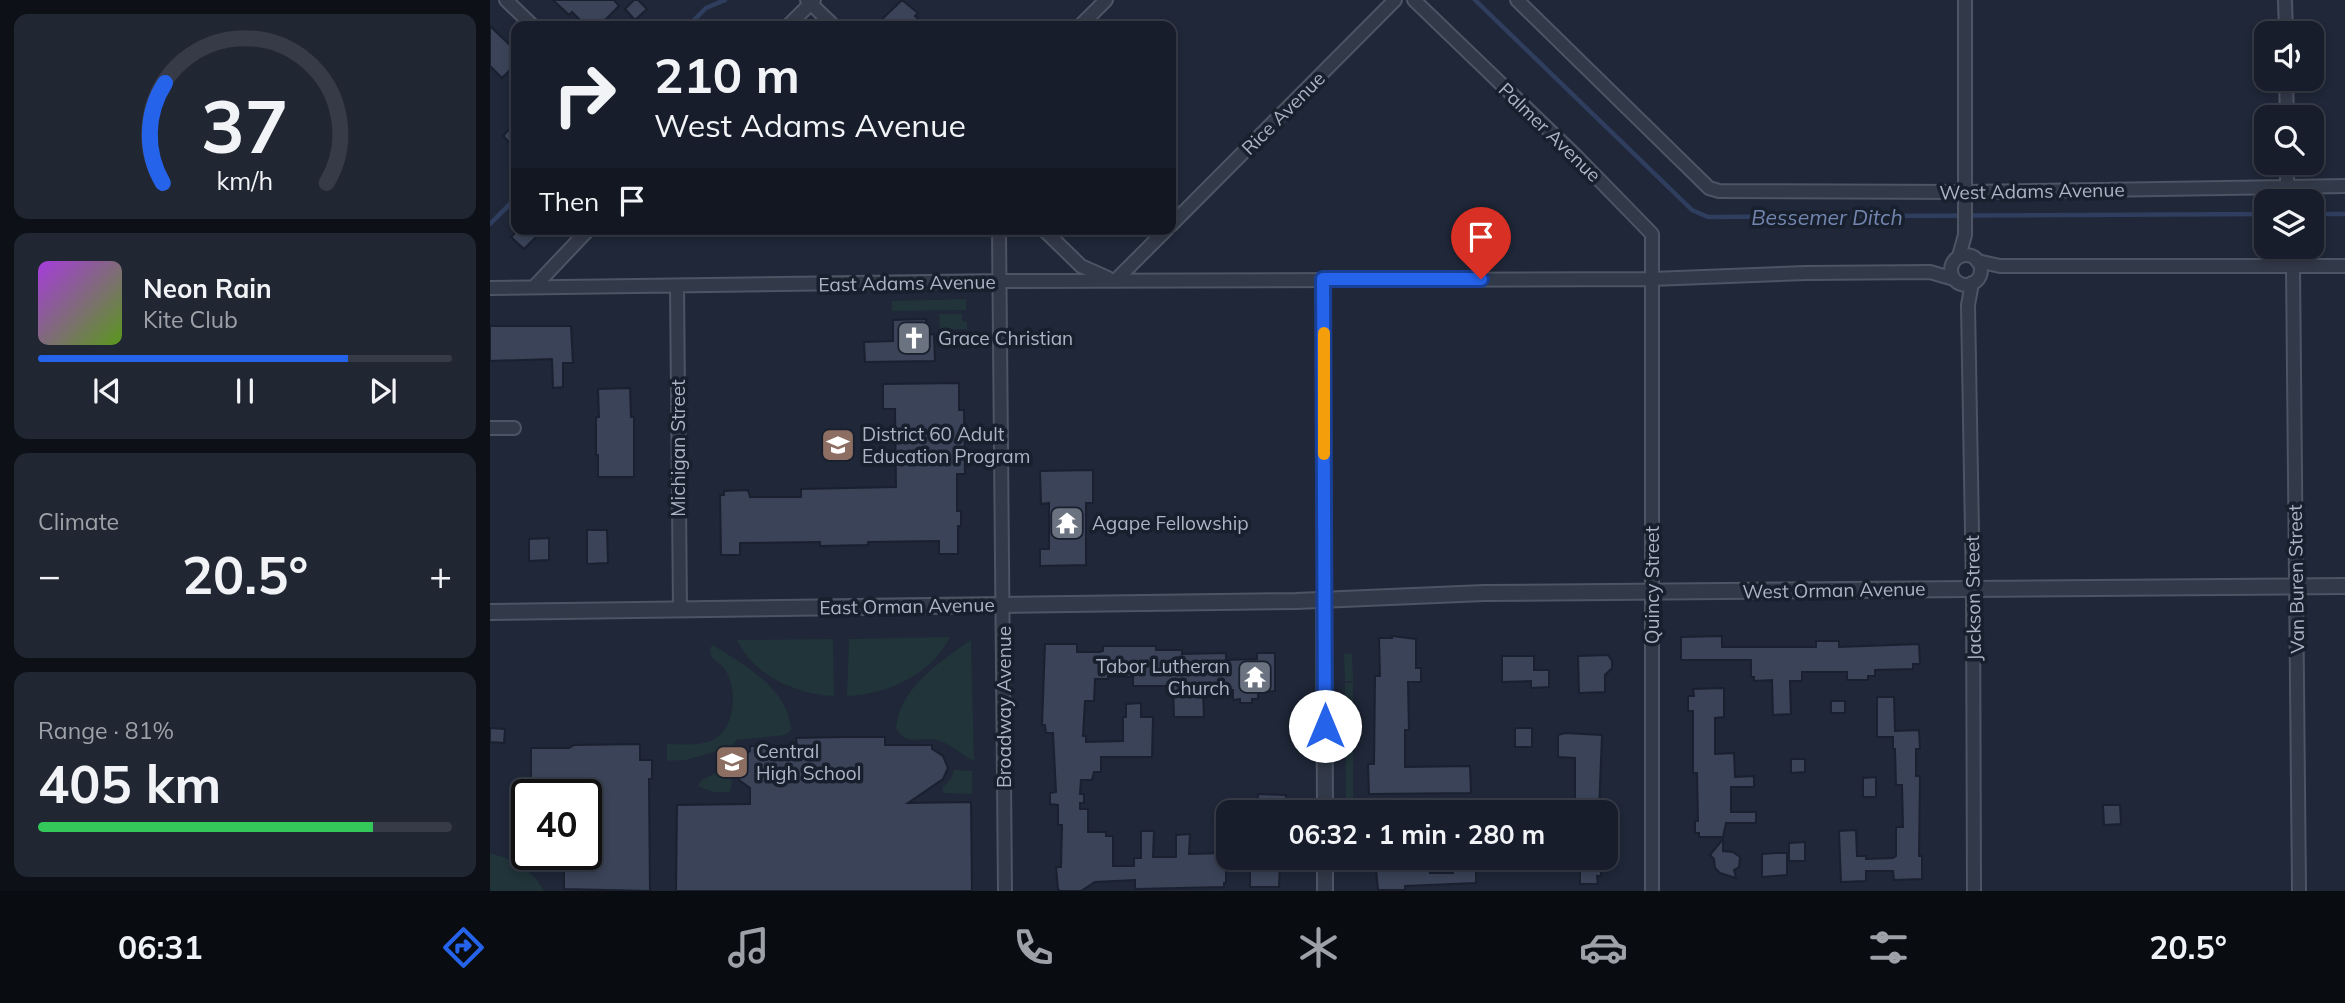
<!DOCTYPE html>
<html lang="en">
<head>
<meta charset="utf-8">
<style>
  :root { --surface:#171d2a; --page:#202632; --text:#f1f3f6; --muted:#9ea2a8; --line:#363b47; --accent:#2563eb }
  body { margin:0; font-family:Mulish,sans-serif; background:var(--page); color:var(--text); height:100vh; display:flex; flex-direction:column; font-size:26px; white-space:nowrap }
  * { box-sizing:border-box; margin:0 }
  p { font-size:23px; color:var(--muted) }
  .icon { flex:none; width:38px; height:38px; fill:none; stroke:currentColor; stroke-width:2; stroke-linecap:round; stroke-linejoin:round }
  .map { position:relative; flex:1; overflow:hidden }
  .details { display:flex; flex-direction:column; gap:14px; padding:14px; background:#0d1017; width:490px }
  .details>* { flex:none }
  .hud { position:absolute; left:21px; top:21px; width:665px; height:214px; border-radius:14px; box-shadow:0 4px 10px #0003,0 0 0 2px var(--line); background:#171d2a; color:var(--text); overflow:hidden }
  .controls { position:absolute; left:1764px; top:21px; display:grid; gap:14px }
  .controls a { display:grid; place-items:center; width:70px; height:70px; border-radius:14px; background:var(--surface); box-shadow:0 4px 10px #0003,0 0 0 2px var(--line); font-size:35px }
  .speed { position:absolute; left:21px; top:779px; display:flex; gap:14px; font-size:35px; font-weight:700; text-align:center }
  .speed>* { display:grid; place-content:center; width:91px; height:91px; border-radius:50%; background:var(--surface); box-shadow:0 4px 10px #0003,0 0 0 2px var(--line); line-height:1 }
  .speed .limit { border:4px solid #111; border-radius:10px; background:#fff; color:#111 }
  .pin { position:absolute; display:grid; place-items:center; width:60px; height:60px; color:#fff; margin:-72px -30px; border-radius:50% 50% 50% 0; rotate:-45deg; box-shadow:0 0 7px #0007 }
  .pin .icon { rotate:45deg }
  .me { position:absolute; width:77px; margin:-38px; rotate:0deg; stroke-linejoin:round; filter:drop-shadow(0 0 5px #0008) }
  .turn { display:flex; align-items:center; gap:24px; height:147px; padding:0 28px; font-size:32px }
  .turn .icon { width:91px; height:91px; stroke-width:2.5 }
  .turn b { display:block; font-size:49px; line-height:60px }
  .then { display:flex; align-items:center; height:66px; padding:0 28px; background:#0003; gap:14px; font-size:26px }
  .big { font-size:52px; font-weight:700; line-height:1.1 }
  .details .tile { flex:1; display:flex; flex-direction:column; justify-content:center; gap:10px; min-width:0; padding:0 24px; border-radius:14px; background:var(--page) }
  .details .dial { align-items:center; gap:0 }
  .dial svg { height:182px; overflow:visible; fill:none; stroke:var(--line); stroke-width:7; stroke-linecap:round; text-anchor:middle }
  .dial text { fill:var(--text); stroke:none }
  .song { display:flex; align-items:center; gap:21px }
  .cover { width:84px; height:84px; border-radius:10px; background:linear-gradient(135deg,hsl(280 70% 55%),hsl(90 70% 35%)) }
  .played { height:7px; border-radius:4px; background:linear-gradient(90deg,var(--accent) 75%,var(--line) 75%) }
  .keys { display:flex; justify-content:space-around; direction:ltr }
  .heat { display:flex; justify-content:space-between; align-items:center; font-size:38px; direction:ltr }
  .charge { height:10px; border-radius:5px; background:linear-gradient(90deg,#34c759 81%,var(--line) 0) }
  .trip { position:absolute; left:726px; top:800px; width:402px; height:70px; border-radius:14px; background:var(--surface); box-shadow:0 4px 10px #0003,0 0 0 2px var(--line); font-weight:700; line-height:70px; text-align:center }
  .menu { display:flex; height:112px; justify-content:space-around; align-items:center; background:#090c11; color:var(--muted) }
  .menu .icon { width:49px; height:49px }
  .menu .current { color:var(--accent) }
  .menu b { font-size:32px; color:var(--text) }
  main { display:flex; flex:1; min-height:0 }
  .map>svg:first-child { display:block }
</style>
</head>
<body>
<main>
<section class="details">
<div class="tile dial"><svg viewBox="0 0 100 80">
<path d="M14 69A42 42 0 1 1 86 69"/>
<path d="M14 69A42 42 0 0 1 15 25" stroke="#2563eb"/>
<text x="50" y="56" font-size="32" font-weight="700">37</text>
<text x="50" y="72" font-size="11">km/h</text>
</svg></div>
<div class="tile">
<div class="song"><i class="cover"></i><div><b>Neon Rain</b><p>Kite Club</p></div></div>
<div class="played"></div>
<div class="keys"><svg class="icon" aria-label="previous" viewBox="0 0 24 24"><path d="M18 5L8 12l10 7zM5 5v14"/></svg><svg class="icon" aria-label="pause" viewBox="0 0 24 24"><path d="M8 5v14M16 5v14"/></svg><svg class="icon" aria-label="next" viewBox="0 0 24 24"><path d="M6 5l10 7-10 7zM19 5v14"/></svg></div>
</div>
<div class="tile"><p>Climate</p>
<div class="heat"><a>−</a><b class="big">20.5°</b><a>+</a></div>
</div>
<div class="tile"><p>Range · 81%</p><b class="big">405 km</b><div class="charge"></div></div>
</section>
<div class="map">
<svg width="1855" height="891" viewBox="0 0 1855 891">
  <rect width="100%" height="100%" fill="#1f2738"/>
  <path fill="#213439" d="M 476,299 L 476,310 L 402,311 L 402,301 Z
    M 449,314 L 472,314 L 472,320 L 477,322 L 477,329 L 450,329 Z
    M 460,637 C 442,674 397,695 357,696 L 359,639 Z
    M 341,639 L 343,641 L 344,696 C 306,694 264,676 247,640 Z
    M 481,640 L 484,761 C 472,755 462,745 450,741 C 432,734 418,749 406,728 C 410,688 449,662 481,640 Z
    M 223,645 C 254,665 299,689 301,730 L 295,735 L 246,740 L 242,747 L 196,760 L 177,761 L 177,744 C 192,744 212,747 226,738 C 245,726 247,692 237,673 C 234,666 227,662 221,657 L 220,648 Z
    M 854,654 L 862,654 L 863,681 L 855,681 Z
    M 855,683 L 863,683 L 863,807 L 856,805 Z
    M 235,768 L 242,782 L 240,792 L 223,792 L 208,786 L 212,780 Z
    M 464,770 L 482,771 L 482,794 L 453,793 L 453,787 L 461,779 Z
    M 0,853 C 22,859 43,870 54,891 L 0,891 Z"/>
  <g fill="none" stroke-linecap="round" stroke-linejoin="round">
    <path stroke="#2f3e5e" stroke-width="4.5" d="M 985,0 L 1202,210 L 1218,217 L 1776,214
      M 198,26 L 216,8 L 235,0
      M 1822,214 L 1855,214
      M 0,224 L 26,198"/>
  </g>
  <path fill="#3a4358" stroke="#1a202f" stroke-width="2" d="M 63,0 L 124,0 L 129,6 L 109,26 L 96,26 L 82,12 L 79,15 Z
    M 144,0 L 148,0 L 157,9 L 145,20 L 135,9 Z
    M 412,0 L 428,13 L 425,16 L 436,26 L 385,26 Z
    M 0,26 L 26,51 L 26,64 L 12,78 L 0,66 Z
    M 26,122 L 26,149 L 13,136 Z
    M 29,229 L 54,229 L 34,249 L 21,237 Z
    M 436,319 L 437,335 L 444,334 L 445,361 L 375,362 L 374,342 L 403,341 L 403,320 Z
    M 0,326 L 81,326 L 83,363 L 73,363 L 73,387 L 63,388 L 62,359 L 0,361 Z
    M 469,383 L 469,410 L 474,410 L 475,474 L 467,474 L 467,511 L 471,511 L 471,526 L 468,526 L 468,554 L 449,554 L 449,541 L 378,542 L 378,545 L 330,546 L 330,542 L 250,543 L 250,555 L 231,555 L 230,495 L 234,495 L 234,491 L 258,490 L 260,497 L 311,497 L 311,489 L 406,487 L 405,409 L 393,409 L 393,384 Z
    M 140,388 L 141,417 L 144,417 L 144,477 L 108,477 L 108,455 L 106,455 L 106,417 L 109,417 L 108,389 Z
    M 603,470 L 603,503 L 596,503 L 596,565 L 550,566 L 550,549 L 559,549 L 559,503 L 551,504 L 550,471 Z
    M 97,530 L 117,530 L 118,563 L 97,564 Z
    M 59,538 L 59,560 L 39,561 L 39,539 Z
    M 902,636 L 926,639 L 926,668 L 931,668 L 931,682 L 918,682 L 919,730 L 915,730 L 915,767 L 980,766 L 981,793 L 879,794 L 878,764 L 884,764 L 885,676 L 890,676 L 889,638 L 902,638 Z
    M 1232,636 L 1232,647 L 1326,647 L 1326,641 L 1349,641 L 1349,647 L 1429,644 L 1430,664 L 1423,664 L 1423,669 L 1385,670 L 1385,676 L 1378,676 L 1378,680 L 1357,680 L 1357,672 L 1312,672 L 1312,681 L 1300,681 L 1301,714 L 1283,715 L 1282,680 L 1264,681 L 1264,677 L 1261,677 L 1261,660 L 1191,660 L 1191,637 Z
    M 555,644 L 587,644 L 587,652 L 610,652 L 613,651 L 613,646 L 666,646 L 666,650 L 692,650 L 692,654 L 736,653 L 736,660 L 767,659 L 767,653 L 785,653 L 785,691 L 768,692 L 768,699 L 762,699 L 762,703 L 750,703 L 750,699 L 743,700 L 743,690 L 713,690 L 714,717 L 684,717 L 683,686 L 643,686 L 643,677 L 618,676 L 618,679 L 605,679 L 604,701 L 595,701 L 593,736 L 596,736 L 596,742 L 633,741 L 633,717 L 636,717 L 636,704 L 651,703 L 651,717 L 663,717 L 662,757 L 611,757 L 611,772 L 604,772 L 602,780 L 591,780 L 590,794 L 594,794 L 594,803 L 590,803 L 590,809 L 598,809 L 598,832 L 616,832 L 616,836 L 623,836 L 623,866 L 644,866 L 644,858 L 651,858 L 651,831 L 664,831 L 663,857 L 686,857 L 686,835 L 700,834 L 699,854 L 736,853 L 736,883 L 734,883 L 734,887 L 645,889 L 645,880 L 605,882 L 591,891 L 570,891 L 568,889 L 566,867 L 571,867 L 572,825 L 568,825 L 568,805 L 560,804 L 560,793 L 566,792 L 563,733 L 556,733 L 555,725 L 552,725 Z
    M 1118,655 L 1122,661 L 1122,668 L 1115,675 L 1115,692 L 1089,693 L 1088,656 Z
    M 1012,656 L 1044,656 L 1044,670 L 1059,670 L 1059,687 L 1041,688 L 1041,681 L 1012,682 Z
    M 1234,688 L 1234,717 L 1225,718 L 1225,754 L 1244,753 L 1245,777 L 1264,776 L 1264,787 L 1241,787 L 1241,812 L 1266,812 L 1266,823 L 1236,823 L 1233,837 L 1209,837 L 1209,833 L 1205,833 L 1205,821 L 1208,821 L 1207,773 L 1203,773 L 1203,711 L 1198,711 L 1198,696 L 1204,696 L 1203,689 Z
    M 1387,697 L 1404,697 L 1405,731 L 1429,730 L 1430,749 L 1426,749 L 1426,776 L 1430,776 L 1429,856 L 1432,856 L 1432,879 L 1404,880 L 1403,871 L 1376,871 L 1376,881 L 1351,882 L 1349,831 L 1366,830 L 1367,856 L 1376,856 L 1376,859 L 1403,858 L 1406,856 L 1406,827 L 1413,827 L 1412,785 L 1406,785 L 1405,749 L 1403,749 L 1403,737 L 1387,737 Z
    M 1341,701 L 1355,701 L 1355,713 L 1341,713 Z
    M 0,728 L 15,729 L 14,743 L 0,742 Z
    M 1025,728 L 1042,728 L 1042,747 L 1025,747 Z
    M 1075,733 L 1112,735 L 1109,812 L 1085,812 L 1085,758 L 1068,757 L 1068,735 Z
    M 352,737 L 395,737 L 395,745 L 442,745 L 442,749 L 453,756 L 458,768 L 453,779 L 418,803 L 481,802 L 482,891 L 186,891 L 187,805 L 260,804 L 260,788 L 249,780 L 245,769 L 250,759 L 260,751 L 260,746 L 307,746 L 306,738 Z
    M 150,744 L 150,760 L 162,760 L 162,779 L 159,779 L 160,891 L 74,889 L 74,854 L 96,854 L 96,794 L 41,794 L 41,748 L 79,748 L 84,745 Z
    M 1301,759 L 1315,759 L 1315,772 L 1301,773 Z
    M 1386,777 L 1386,797 L 1373,797 L 1373,778 Z
    M 768,794 L 796,795 L 796,812 L 767,812 Z
    M 1613,805 L 1630,805 L 1631,824 L 1614,825 Z
    M 1233,839 L 1233,851 L 1243,852 L 1250,857 L 1249,867 L 1244,870 L 1246,878 L 1230,873 L 1225,868 L 1224,859 L 1220,855 Z
    M 1315,842 L 1315,861 L 1299,861 L 1299,843 Z
    M 1286,853 L 1297,853 L 1297,875 L 1272,877 L 1272,854 Z
    M 885,858 L 940,858 L 940,873 L 963,873 L 963,866 L 986,866 L 986,883 L 915,886 L 915,890 L 888,890 Z
    M 763,861 L 790,862 L 789,887 L 760,887 L 760,864 Z
    M 1111,862 L 1111,876 L 1107,876 L 1108,884 L 1090,884 L 1090,863 Z"/>
  <g fill="none" stroke-linecap="round" stroke-linejoin="round">
    <g stroke="#4d5463" stroke-width="16">
      <path id="minor" d="M 16,0 L 43,26
        M 317,0 L 344,26
        M 924,0 L 1086,156 L 1162,234 L 1162,891
        M 1027,0 L 1219,188 L 1229,191 L 1474,192 L 1855,186
        M 1795,0 L 1796,33
        M 298,26 L 324,0
        M 590,26 L 616,0
        M 1796,79 L 1797,117
        M 1797,163 L 1797,186
        M 681,225 L 905,0
        M 509,229 L 515,891
        M 553,229 L 591,266 L 618,278
        M1461 270a15 15 0 1 1 30 0a15 15 0 1 1-30 0Z
        M 1469,256 L 1475,235 L 1475,0
        M 1487,261 L 1510,266 L 1855,266
        M 1803,267 L 1809,891
        M 833,280 L 834,600
        M 625,281 L 677,229
        M 1482,283 L 1478,305 L 1483,589 L 1484,891
        M 187,286 L 190,610
        M 44,287 L 99,229
        M 0,288 L 509,281 L 1162,279 L 1316,273 L 1440,272 L 1464,279
        M 0,428 L 24,428"/>
    </g>
    <g stroke="#4d5463" stroke-width="18">
      <path id="tertiary" d="M 834,600 L 835,812
        M 0,612 L 806,601 L 994,593 L 1855,586
        M 835,858 L 835,891"/>
    </g>
    <use href="#minor" stroke="#323948" stroke-width="12"/>
    <use href="#tertiary" stroke="#323948" stroke-width="14"/>
  </g>
  <g fill="none" stroke-linecap="round" stroke-linejoin="round">
    <g stroke="#184099" stroke-width="18">
      <path id="route" d="M 835,726 L 833,279 L 991,279"/>
    </g>
    <use href="#route" stroke="#2563eb" stroke-width="12"/>
    <path stroke="#f59e0b" stroke-width="12" d="M 834,333 L 834,454"/>
  </g>
  <defs>
    <g id="church-square" transform="scale(1.75)"><rect x="-9" y="-9" width="18" height="18" rx="4" fill="#6b7280" stroke="#181f2d"/><path d="M-1.2-6h2.4v3.5h3.3v2.4h-3.3V6h-2.4V-.1h-3.3v-2.4h3.3Z" fill="#fff"/></g>
    <g id="school-square" transform="scale(1.75)"><rect x="-9" y="-9" width="18" height="18" rx="4" fill="#8d6e63" stroke="#181f2d"/><path d="M0-5L7-2L0 1L-7-2ZM-4 1L0 2.5L4 1V4Q0 6-4 4Z" fill="#fff"/></g>
    <g id="temple-square" transform="scale(1.75)"><rect x="-9" y="-9" width="18" height="18" rx="4" fill="#6b7280" stroke="#181f2d"/><path d="M0-6L5-2H3V0L6.5 2.5H4V6H1.5V3h-3V6H-4V2.5H-6.5L-3 0V-2H-5Z" fill="#fff"/></g>
  </defs>
  <g fill-rule="evenodd">
    <use href="#church-square" x="424" y="338"/>
    <use href="#school-square" x="348" y="445"/>
    <use href="#temple-square" x="577" y="523"/>
    <use href="#temple-square" x="765" y="677"/>
    <use href="#school-square" x="242" y="762"/>
  </g>
  <g text-anchor="middle" dominant-baseline="central" stroke-width="7" stroke-linejoin="round" paint-order="stroke">
    <g font-size="19" fill="#acb4c5" stroke="#181f2d">
      <text transform="translate(793 113) rotate(-45)">Rice Avenue</text>
      <text transform="translate(1060 132) rotate(44)">Palmer Avenue</text>
      <text transform="translate(1542 191) rotate(-1)">West Adams Avenue</text>
      <text transform="translate(417 283) rotate(-1)">East Adams Avenue</text>
      <text transform="translate(188 448) rotate(-90)">Michigan Street</text>
      <text transform="translate(1806 579) rotate(-91)">Van Buren Street</text>
      <text transform="translate(1162 585) rotate(-90)">Quincy Street</text>
      <text transform="translate(1344 590) rotate(-1)">West Orman Avenue</text>
      <text transform="translate(1483 598) rotate(-91)">Jackson Street</text>
      <text transform="translate(417 606) rotate(-1)">East Orman Avenue</text>
      <text transform="translate(514 707) rotate(-90)">Broadway Avenue</text>
    </g>
    <g font-size="19" fill="#acb4c5" stroke="#181f2d" text-anchor="start">
      <text x="448" y="338">Grace Christian</text>
      <text x="372" y="434">District 60 Adult<tspan x="372" dy="22">Education Program</tspan></text>
      <text x="602" y="523">Agape Fellowship</text>
      <text x="740" y="666" text-anchor="end">Tabor Lutheran<tspan x="740" dy="22">Church</tspan></text>
      <text x="266" y="751">Central<tspan x="266" dy="22">High School</tspan></text>
    </g>
    <g font-size="21" font-style="italic" fill="#7386b0" stroke="#181f2d">
      <text x="1337" y="217">Bessemer Ditch</text>
    </g>
  </g>
</svg>
<div class="controls">
<a><svg class="icon" aria-label="sound" viewBox="0 0 24 24"><path d="M4 9h4l5-4v14l-5-4H4zM17 9q2 3 0 6"/></svg></a>
<a><svg class="icon" aria-label="search" viewBox="0 0 24 24"><circle cx="10" cy="10" r="6"/><path d="M15 15l6 6"/></svg></a>
<a><svg class="icon" aria-label="layers" viewBox="0 0 24 24"><path d="M12 4l9 5-9 5-9-5zM3 14l9 5 9-5"/></svg></a>
</div>
<div class="speed"><div class="limit">40</div></div>
<div class="pin" style="left:991px;top:279px;background:#d93025"><svg class="icon" aria-label="arrive" viewBox="0 0 24 24"><path d="M6 21V4h12l-3 4 3 4H6"/></svg></div>
<svg class="me" style="left:835px;top:726px" viewBox="-20 -20 40 40"><circle r="19" fill="#fff"/><path d="M0-13L10 11 0 6-10 11z" fill="#2563eb"/></svg>
<div class="trip">06:32 · 1 min · 280 m</div>
<div class="hud">
<div class="turn"><svg class="icon" aria-label="right" viewBox="0 0 24 24"><path d="M7 20v-9h11M14 6l5 5-5 5"/></svg><div><b>210 m</b>West Adams Avenue</div></div>
<div class="then">Then<svg class="icon" aria-label="arrive" viewBox="0 0 24 24"><path d="M6 21V4h12l-3 4 3 4H6"/></svg></div>
</div>
</div>
</main>
<nav class="menu">
<b>06:31</b>
<svg class="icon current" aria-label="directions" viewBox="0 0 24 24"><path d="M12 3l9 9-9 9-9-9zM9 14v-3h6M13 9l2 2-2 2"/></svg>
<svg class="icon" aria-label="music" viewBox="0 0 24 24"><path d="M9 18V5l10-2v13"/><circle cx="6" cy="18" r="3"/><circle cx="16" cy="16" r="3"/></svg>
<svg class="icon" aria-label="phone" viewBox="0 0 24 24"><path d="M5 4h4l2 5-3 2q2 4 5 5l2-3 5 2v4C11 20 4 13 5 4z"/></svg>
<svg class="icon" aria-label="climate" viewBox="0 0 24 24"><path d="M12 3v18M4 7l16 10M4 17L20 7"/></svg>
<svg class="icon" aria-label="car" viewBox="0 0 24 24"><path d="M5 17H2v-5l4-1 3-4h7l3 4 3 1v5h-3M9 17h6M6 11h13"/><circle cx="7" cy="17" r="2"/><circle cx="17" cy="17" r="2"/></svg>
<svg class="icon" aria-label="filters" viewBox="0 0 24 24"><path d="M4 7h16M4 17h16"/><circle cx="9" cy="7" r="2"/><circle cx="15" cy="17" r="2"/></svg>
<b>20.5°</b>
</nav>
</body>
</html>
